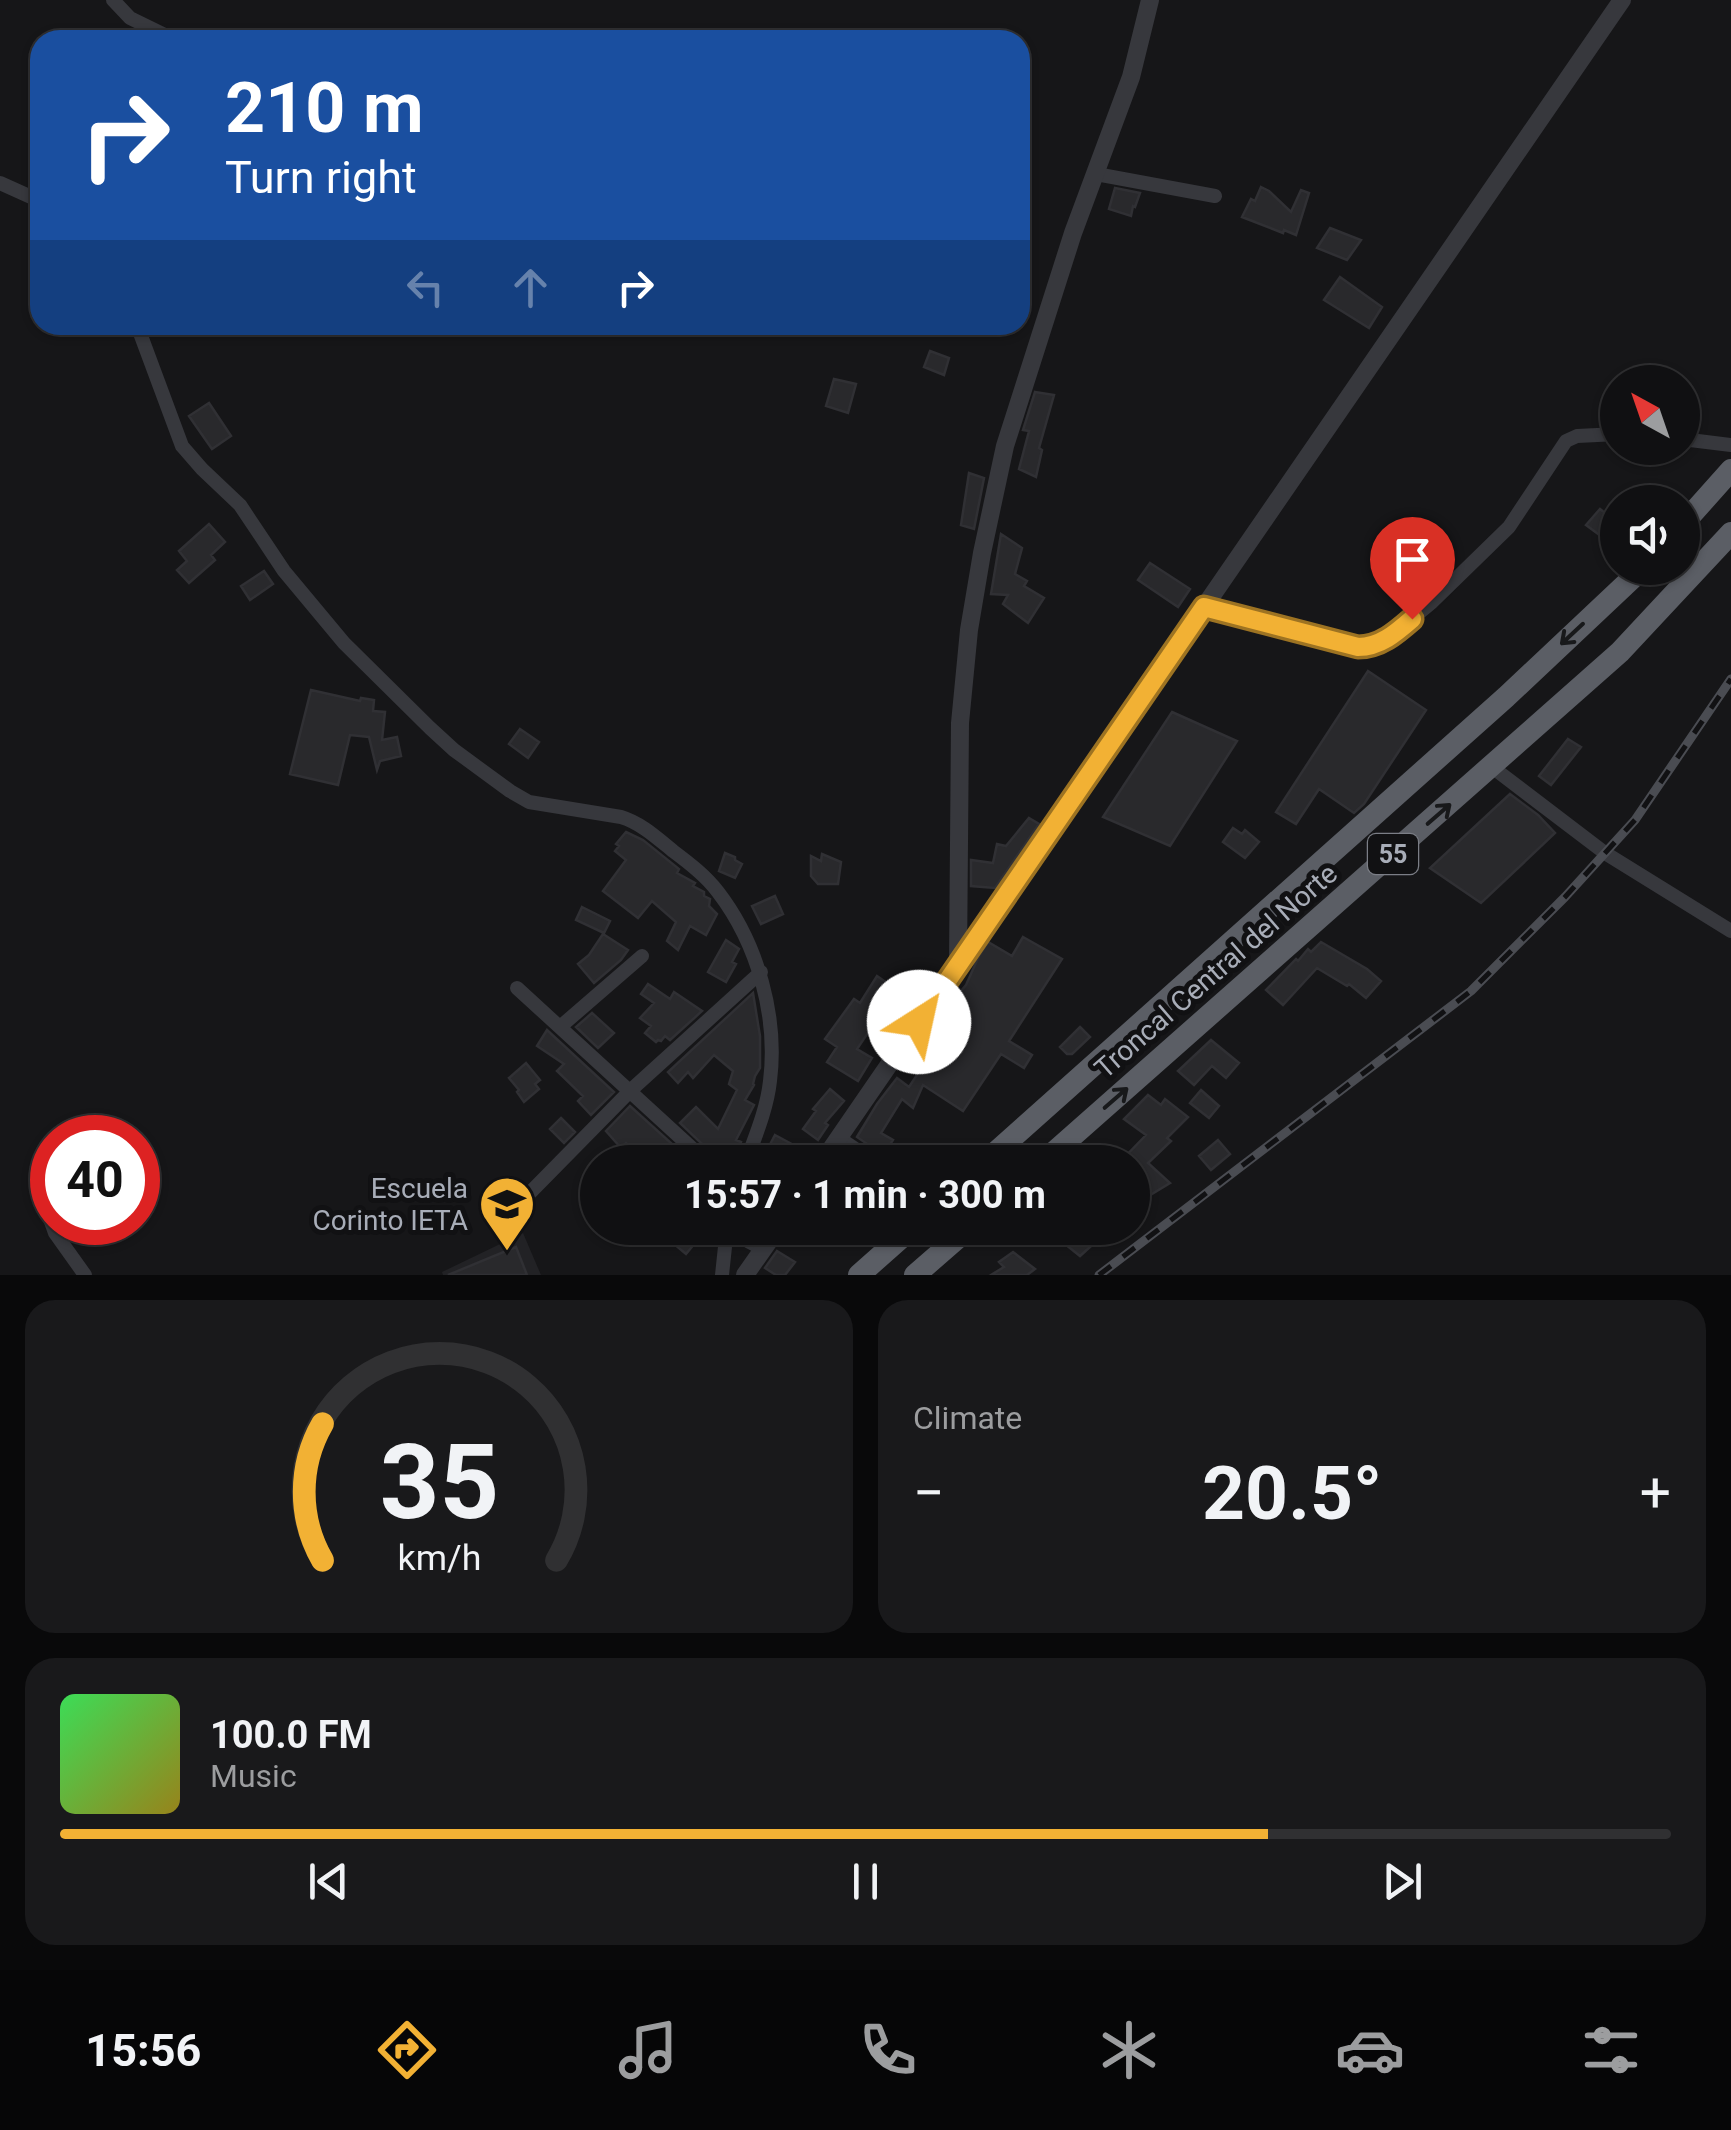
<!DOCTYPE html>
<html lang="en">
<head>
<meta charset="utf-8">
<style>
  :root { --surface:#101012; --page:#19191b; --text:#f1f3f6; --muted:#9c9d9f; --line:#303032; --accent:#f2b134 }
  body { margin:0; font-family:Roboto,sans-serif; background:var(--page); color:var(--text); height:100vh; display:flex; flex-direction:column; font-size:38px; white-space:nowrap }
  * { box-sizing:border-box; margin:0 }
  p { font-size:32px; color:var(--muted) }
  .icon { flex:none; width:55px; height:55px; fill:none; stroke:currentColor; stroke-width:2; stroke-linecap:round; stroke-linejoin:round }
  .map { position:relative; height:1275px; overflow:hidden }
  .panel { display:flex; flex-direction:column; gap:25px; padding:25px; background:#09090a; flex:1 }
  .panel>* { flex:none }
  .guide { position:absolute; left:30px; top:30px; width:1000px; height:305px; border-radius:30px; box-shadow:0 2px 8px #0004,0 0 0 2px var(--line); background:#1a4fa0; color:#fff; overflow:hidden }
  .needle { width:65px; rotate:320deg }
  .controls { position:absolute; left:1600px; top:365px; display:grid; gap:20px }
  .controls a { display:grid; place-items:center; width:100px; height:100px; border-radius:50%; background:var(--surface); box-shadow:0 2px 8px #0004,0 0 0 2px var(--line); font-size:50px }
  .speed { position:absolute; left:30px; top:1115px; display:flex; gap:20px; font-size:50px; font-weight:700; text-align:center }
  .speed>* { display:grid; place-content:center; width:130px; height:130px; border-radius:50%; background:var(--surface); box-shadow:0 2px 8px #0004,0 0 0 2px var(--line); line-height:1 }
  .speed .limit { border:15px solid #d22; background:#fff; color:#111 }
  .pin { position:absolute; display:grid; place-items:center; width:85px; height:85px; color:#fff; margin:-102px -42px; border-radius:50% 50% 50% 0; rotate:-45deg; box-shadow:0 0 10px #0007 }
  .pin .icon { rotate:45deg }
  .me { position:absolute; width:110px; margin:-55px; rotate:35deg; stroke-linejoin:round; filter:drop-shadow(0 0 8px #0008) }
  .turn { display:flex; align-items:center; gap:35px; height:210px; padding:0 30px; font-size:45px }
  .turn .icon { width:130px; height:130px; stroke-width:2.5 }
  .turn b { display:block; font-size:70px; line-height:85px }
  .lanes { display:flex; align-items:center; height:95px; padding:0 30px; background:#0003; justify-content:center; gap:50px; direction:ltr }
  .lanes .off { opacity:.35 }
  .big { font-size:75px; font-weight:700; line-height:1.1 }
  .panel .card { flex:1; display:flex; flex-direction:column; justify-content:center; gap:15px; min-width:0; padding:0 35px; border-radius:30px; background:var(--page) }
  .panel .dial { align-items:center; gap:0 }
  .dial svg { height:260px; overflow:visible; fill:none; stroke:var(--line); stroke-width:7; stroke-linecap:round; text-anchor:middle }
  .dial text { fill:var(--text); stroke:none }
  .song { display:flex; align-items:center; gap:30px }
  .cover { width:120px; height:120px; border-radius:15px; background:linear-gradient(135deg,hsl(130 70% 55%),hsl(50 70% 35%)) }
  .played { height:10px; border-radius:5px; background:linear-gradient(90deg,var(--accent) 75%,var(--line) 75%) }
  .keys { display:flex; justify-content:space-around; direction:ltr }
  .heat { display:flex; justify-content:space-between; align-items:center; font-size:55px; direction:ltr }
  .panel .tiles { flex:1; display:grid; gap:25px; grid-template-columns:1fr 1fr }
  .card:last-child { grid-column:span 2 }
  .trip { position:absolute; left:580px; top:1145px; width:570px; height:100px; border-radius:50px; background:var(--surface); box-shadow:0 2px 8px #0004,0 0 0 2px var(--line); font-weight:700; line-height:100px; text-align:center }
  .tabs { display:flex; height:160px; justify-content:space-around; align-items:center; background:#060607; color:var(--muted) }
  .tabs .icon { width:70px; height:70px }
  .tabs .selected { color:var(--accent) }
  .tabs b { font-size:45px; color:var(--text) }
  .map>svg:first-child { display:block }
</style>
</head>
<body>
<div class="map">
<svg width="1731" height="1275" viewBox="0 0 1731 1275">
  <rect width="100%" height="100%" fill="#161618"/>
  <path fill="#222225" d="M 523,1233 L 541,1275 L 443,1275 L 442,1272 Z"/>
  <path fill="#29292c" stroke="#303034" stroke-width="2.5" d="M 1261,187 L 1269,191 L 1291,212 L 1301,190 L 1309,193 L 1296,235 L 1284,230 L 1283,233 L 1242,217 L 1251,199 L 1255,201 Z
    M 1115,188 L 1140,193 L 1135,207 L 1133,206 L 1131,216 L 1109,209 Z
    M 1330,228 L 1361,240 L 1347,260 L 1317,248 Z
    M 1340,277 L 1382,307 L 1369,328 L 1324,300 Z
    M 930,351 L 949,358 L 944,375 L 924,367 Z
    M 834,379 L 856,384 L 848,413 L 826,406 Z
    M 1035,392 L 1054,395 L 1039,448 L 1042,450 L 1036,477 L 1019,469 L 1029,431 L 1023,430 Z
    M 209,403 L 231,436 L 212,449 L 189,416 Z
    M 969,473 L 984,478 L 974,529 L 961,525 Z
    M 1600,509 L 1618,523 L 1617,531 L 1609,542 L 1586,525 Z
    M 209,524 L 225,542 L 211,555 L 215,560 L 189,583 L 177,570 L 187,561 L 179,551 Z
    M 1001,534 L 1022,548 L 1015,574 L 1027,581 L 1024,586 L 1044,598 L 1028,623 L 1003,604 L 1008,595 L 991,594 Z
    M 1150,563 L 1190,589 L 1178,607 L 1138,580 Z
    M 264,571 L 273,584 L 250,600 L 241,586 Z
    M 1368,671 L 1426,710 L 1364,804 L 1354,813 L 1319,789 L 1296,824 L 1276,812 Z
    M 311,690 L 360,701 L 361,698 L 374,700 L 373,711 L 385,712 L 382,740 L 397,737 L 401,756 L 380,761 L 377,770 L 369,737 L 350,735 L 338,785 L 290,774 Z
    M 1172,712 L 1237,741 L 1170,846 L 1103,817 Z
    M 520,729 L 539,742 L 528,758 L 509,744 Z
    M 1568,739 L 1581,747 L 1551,785 L 1539,776 Z
    M 1510,794 L 1538,815 L 1555,833 L 1481,903 L 1430,868 Z
    M 1029,818 L 1039,824 L 995,888 L 971,886 L 971,860 L 993,863 L 997,844 L 1006,846 Z
    M 1233,828 L 1242,834 L 1245,830 L 1259,842 L 1245,858 L 1223,842 Z
    M 626,832 L 643,840 L 679,869 L 677,873 L 695,883 L 693,886 L 704,892 L 704,896 L 710,899 L 709,906 L 717,914 L 706,935 L 690,926 L 678,950 L 667,941 L 676,922 L 652,901 L 638,918 L 603,891 L 626,860 L 615,851 L 619,846 L 616,844 Z
    M 725,853 L 735,857 L 735,860 L 742,864 L 735,878 L 719,871 Z
    M 822,854 L 841,862 L 838,884 L 818,884 L 811,876 L 811,856 L 821,861 Z
    M 775,896 L 783,914 L 761,924 L 752,906 Z
    M 582,907 L 610,921 L 604,933 L 576,920 Z
    M 603,934 L 628,950 L 621,960 L 594,983 L 578,964 L 589,955 Z
    M 1023,937 L 1062,959 L 1009,1041 L 1032,1055 L 1024,1068 L 1001,1054 L 963,1111 L 923,1085 L 913,1108 L 902,1099 L 881,1133 L 893,1140 L 883,1155 L 857,1137 L 877,1104 L 897,1078 L 909,1087 L 964,1004 L 955,998 L 966,985 L 979,956 L 988,942 L 1012,956 Z
    M 726,940 L 739,949 L 732,962 L 736,964 L 726,982 L 708,972 Z
    M 1321,942 L 1367,969 L 1381,981 L 1366,998 L 1349,984 L 1347,986 L 1317,968 L 1283,1005 L 1266,990 L 1296,959 L 1298,961 L 1308,949 L 1311,952 Z
    M 877,976 L 913,1001 L 899,1022 L 882,1012 L 857,1049 L 872,1058 L 858,1081 L 827,1062 L 837,1047 L 825,1039 L 854,999 L 860,1003 Z
    M 648,984 L 670,999 L 674,992 L 702,1011 L 670,1040 L 665,1036 L 661,1041 L 658,1040 L 656,1042 L 645,1033 L 651,1026 L 640,1018 L 654,1003 L 641,994 Z
    M 753,993 L 760,1036 L 760,1068 L 755,1076 L 753,1084 L 754,1085 L 745,1100 L 754,1105 L 736,1140 L 741,1142 L 735,1162 L 721,1162 L 680,1123 L 696,1107 L 718,1129 L 737,1090 L 729,1084 L 733,1071 L 714,1055 L 693,1078 L 688,1072 L 678,1083 L 668,1072 Z
    M 592,1013 L 614,1033 L 598,1048 L 576,1027 Z
    M 1080,1027 L 1090,1037 L 1072,1054 L 1067,1054 L 1060,1047 Z
    M 547,1030 L 614,1092 L 591,1115 L 578,1101 L 583,1096 L 557,1071 L 564,1064 L 537,1046 Z
    M 1211,1040 L 1239,1063 L 1226,1078 L 1212,1066 L 1194,1085 L 1178,1071 Z
    M 526,1063 L 540,1080 L 535,1084 L 539,1089 L 524,1102 L 517,1092 L 519,1090 L 509,1078 Z
    M 830,1089 L 844,1101 L 825,1123 L 828,1125 L 818,1140 L 803,1129 L 816,1111 L 813,1109 Z
    M 1201,1090 L 1219,1106 L 1209,1118 L 1190,1103 Z
    M 1148,1095 L 1161,1105 L 1165,1099 L 1188,1117 L 1167,1138 L 1171,1141 L 1148,1163 L 1170,1183 L 1132,1206 L 1132,1162 L 1120,1162 L 1146,1135 L 1124,1119 Z
    M 630,1106 L 682,1153 L 679,1156 L 686,1162 L 667,1162 L 656,1149 L 651,1154 L 644,1147 L 637,1154 L 626,1143 L 621,1148 L 606,1131 Z
    M 561,1118 L 575,1132 L 564,1143 L 550,1129 Z
    M 775,1135 L 799,1148 L 791,1162 L 772,1162 L 763,1158 Z
    M 1218,1140 L 1230,1154 L 1211,1170 L 1199,1156 Z
    M 655,1228 L 689,1228 L 700,1237 L 686,1254 Z
    M 1075,1228 L 1111,1228 L 1080,1256 L 1060,1240 Z
    M 516,1247 L 527,1275 L 448,1275 Z
    M 777,1251 L 795,1262 L 785,1275 L 776,1275 L 765,1268 Z
    M 1013,1252 L 1035,1269 L 1027,1275 L 991,1275 L 1004,1267 L 999,1262 Z"/>
  <g fill="none" stroke-linecap="round" stroke-linejoin="round">
    <path stroke="#37383d" stroke-width="14" d="M 113,0 L 130,18 L 175,40
      M 1096,174 L 1215,196
      M 0,183 L 40,201
      M 137,325 L 182,446 L 202,469 L 240,505 L 284,571 L 344,643 L 430,728 L 454,750 L 510,791 L 529,802 L 621,817 C 641,823 657,838 673,851 C 689,863 706,876 718,892 C 758,944 778,1017 770,1081 C 767,1109 755,1137 746,1162
      M 1682,439 L 1731,445
      M 1204,607 L 1348,646 L 1367,647 L 1391,636 L 1432,602 L 1509,527 L 1566,441 L 1577,436 L 1618,434
      M 1492,767 L 1605,853 L 1731,931
      M 517,988 L 707,1162
      M 560,1027 L 642,956
      M 839,1138 L 875,1162
      M 45,1158 L 50,1219 L 55,1233 L 85,1275
      M 514,1209 L 631,1090 L 761,972
      M 727,1230 L 763,1249
      M 722,1275 L 727,1228"/>
    <path stroke="#37383d" stroke-width="18" d="M 958,964 L 960,723 L 969,630 L 982,553 L 1005,446 L 1073,233 L 1131,77 L 1150,0
      M 822,1162 L 1622,0
      M 745,1275 L 778,1228"/>
    <path stroke="#5b5e65" stroke-width="22" d="M 1682,525 L 1731,470
      M 985,1162 L 1506,697 L 1643,568
      M 1043,1162 L 1620,652 L 1731,533
      M 859,1275 L 912,1228
      M 915,1275 L 969,1228"/>
    <g stroke="#4a4c52" stroke-width="9">
      <path id="rail" d="M 1099,1275 L 1471,991 L 1565,897 L 1635,820 L 1731,679"/>
    </g>
    <use href="#rail" stroke="#111113" stroke-width="5" stroke-dasharray="15" stroke-linecap="butt"/>
  </g>
  <defs><path id="oneway-shaft" d="M-6 0H5M1.5-3L5.5 0L1.5 3" fill="none" stroke-width="1.6" stroke-linecap="round" stroke-linejoin="round" transform="scale(2.5)"/></defs>
  <g stroke="#18191b">
    <use href="#oneway-shaft" transform="translate(1572 634) rotate(137)"/>
    <use href="#oneway-shaft" transform="translate(1439 814) rotate(-41)"/>
    <use href="#oneway-shaft" transform="translate(1116 1098) rotate(-41)"/>
  </g>
  <g fill="none" stroke-linecap="round" stroke-linejoin="round">
    <g stroke="#9d7322" stroke-width="25">
      <path id="route" d="M 919,1022 L 1204,607 L 1358,647 C 1380,647 1396,633 1412,619"/>
    </g>
    <use href="#route" stroke="#f2b134" stroke-width="18"/>
  </g>
  <defs>
    <g id="school-pin" transform="scale(2.875)"><path d="M0 17L-7.5 6A9.5 9.5 0 1 1 7.5 6Z" fill="#f2b134" stroke="#111113"/><path d="M0-5L7-2L0 1L-7-2ZM-4 1L0 2.5L4 1V4Q0 6-4 4Z" fill="#111"/></g>
  </defs>
  <g fill-rule="evenodd">
    <use href="#school-pin" x="507" y="1204"/>
  </g>
  <g text-anchor="middle" dominant-baseline="central" stroke-width="10" stroke-linejoin="round" paint-order="stroke">
    <rect fill="#111113" stroke="#7b7e86" stroke-width="2.5" x="1368" y="834" width="50" height="40" rx="8"/>
    <g font-size="25" font-weight="bold" fill="#a8adb8">
      <text x="1393" y="854">55</text>
    </g>
    <g font-size="28" fill="#a8adb8" stroke="#111113">
      <text transform="translate(1216 971) rotate(-41)">Troncal Central del Norte</text>
    </g>
    <g font-size="28" fill="#a8adb8" stroke="#111113" text-anchor="end">
      <text x="468" y="1188">Escuela<tspan x="468" dy="32">Corinto IETA</tspan></text>
    </g>
  </g>
</svg>
<div class="controls">
<a><svg class="needle" viewBox="-14 -14 28 28"><path d="M0-13l5 13h-10z" fill="#e53935"/><path d="M0 13l5-13h-10z" fill="#9c9d9f"/></svg></a>
<a><svg class="icon" aria-label="sound" viewBox="0 0 24 24"><path d="M4 9h4l5-4v14l-5-4H4zM17 9q2 3 0 6"/></svg></a>
</div>
<div class="speed"><div class="limit">40</div></div>
<div class="pin" style="left:1412px;top:619px;background:#d93025"><svg class="icon" aria-label="arrive" viewBox="0 0 24 24"><path d="M6 21V4h12l-3 4 3 4H6"/></svg></div>
<svg class="me" style="left:919px;top:1022px" viewBox="-20 -20 40 40"><circle r="19" fill="#fff"/><path d="M0-13L10 11 0 6-10 11z" fill="#f2b134"/></svg>
<div class="trip">15:57 · 1 min · 300 m</div>
<div class="guide">
<div class="turn"><svg class="icon" aria-label="right" viewBox="0 0 24 24"><path d="M7 20v-9h11M14 6l5 5-5 5"/></svg><div><b>210 m</b>Turn right</div></div>
<div class="lanes"><svg class="icon off" aria-label="left" viewBox="0 0 24 24"><path d="M17 20v-9H6M10 6l-5 5 5 5"/></svg><svg class="icon off" aria-label="ahead" viewBox="0 0 24 24"><path d="M12 20V5M6 11l6-6 6 6"/></svg><svg class="icon" aria-label="right" viewBox="0 0 24 24"><path d="M7 20v-9h11M14 6l5 5-5 5"/></svg></div>
</div>
</div>
<section class="panel">
<div class="tiles">
<div class="card dial"><svg viewBox="0 0 100 80">
<path d="M14 69A42 42 0 1 1 86 69"/>
<path d="M14 69A42 42 0 0 1 14 27" stroke="#f2b134"/>
<text x="50" y="56" font-size="32" font-weight="700">35</text>
<text x="50" y="72" font-size="11">km/h</text>
</svg></div>
<div class="card"><p>Climate</p>
<div class="heat"><a>−</a><b class="big">20.5°</b><a>+</a></div>
</div>
<div class="card">
<div class="song"><i class="cover"></i><div><b>100.0 FM</b><p>Music</p></div></div>
<div class="played"></div>
<div class="keys"><svg class="icon" aria-label="previous" viewBox="0 0 24 24"><path d="M18 5L8 12l10 7zM5 5v14"/></svg><svg class="icon" aria-label="pause" viewBox="0 0 24 24"><path d="M8 5v14M16 5v14"/></svg><svg class="icon" aria-label="next" viewBox="0 0 24 24"><path d="M6 5l10 7-10 7zM19 5v14"/></svg></div>
</div>
</div>
</section>
<nav class="tabs">
<b>15:56</b>
<svg class="icon selected" aria-label="directions" viewBox="0 0 24 24"><path d="M12 3l9 9-9 9-9-9zM9 14v-3h6M13 9l2 2-2 2"/></svg>
<svg class="icon" aria-label="music" viewBox="0 0 24 24"><path d="M9 18V5l10-2v13"/><circle cx="6" cy="18" r="3"/><circle cx="16" cy="16" r="3"/></svg>
<svg class="icon" aria-label="phone" viewBox="0 0 24 24"><path d="M5 4h4l2 5-3 2q2 4 5 5l2-3 5 2v4C11 20 4 13 5 4z"/></svg>
<svg class="icon" aria-label="climate" viewBox="0 0 24 24"><path d="M12 3v18M4 7l16 10M4 17L20 7"/></svg>
<svg class="icon" aria-label="car" viewBox="0 0 24 24"><path d="M5 17H2v-5l4-1 3-4h7l3 4 3 1v5h-3M9 17h6M6 11h13"/><circle cx="7" cy="17" r="2"/><circle cx="17" cy="17" r="2"/></svg>
<svg class="icon" aria-label="filters" viewBox="0 0 24 24"><path d="M4 7h16M4 17h16"/><circle cx="9" cy="7" r="2"/><circle cx="15" cy="17" r="2"/></svg>
</nav>
</body>
</html>
